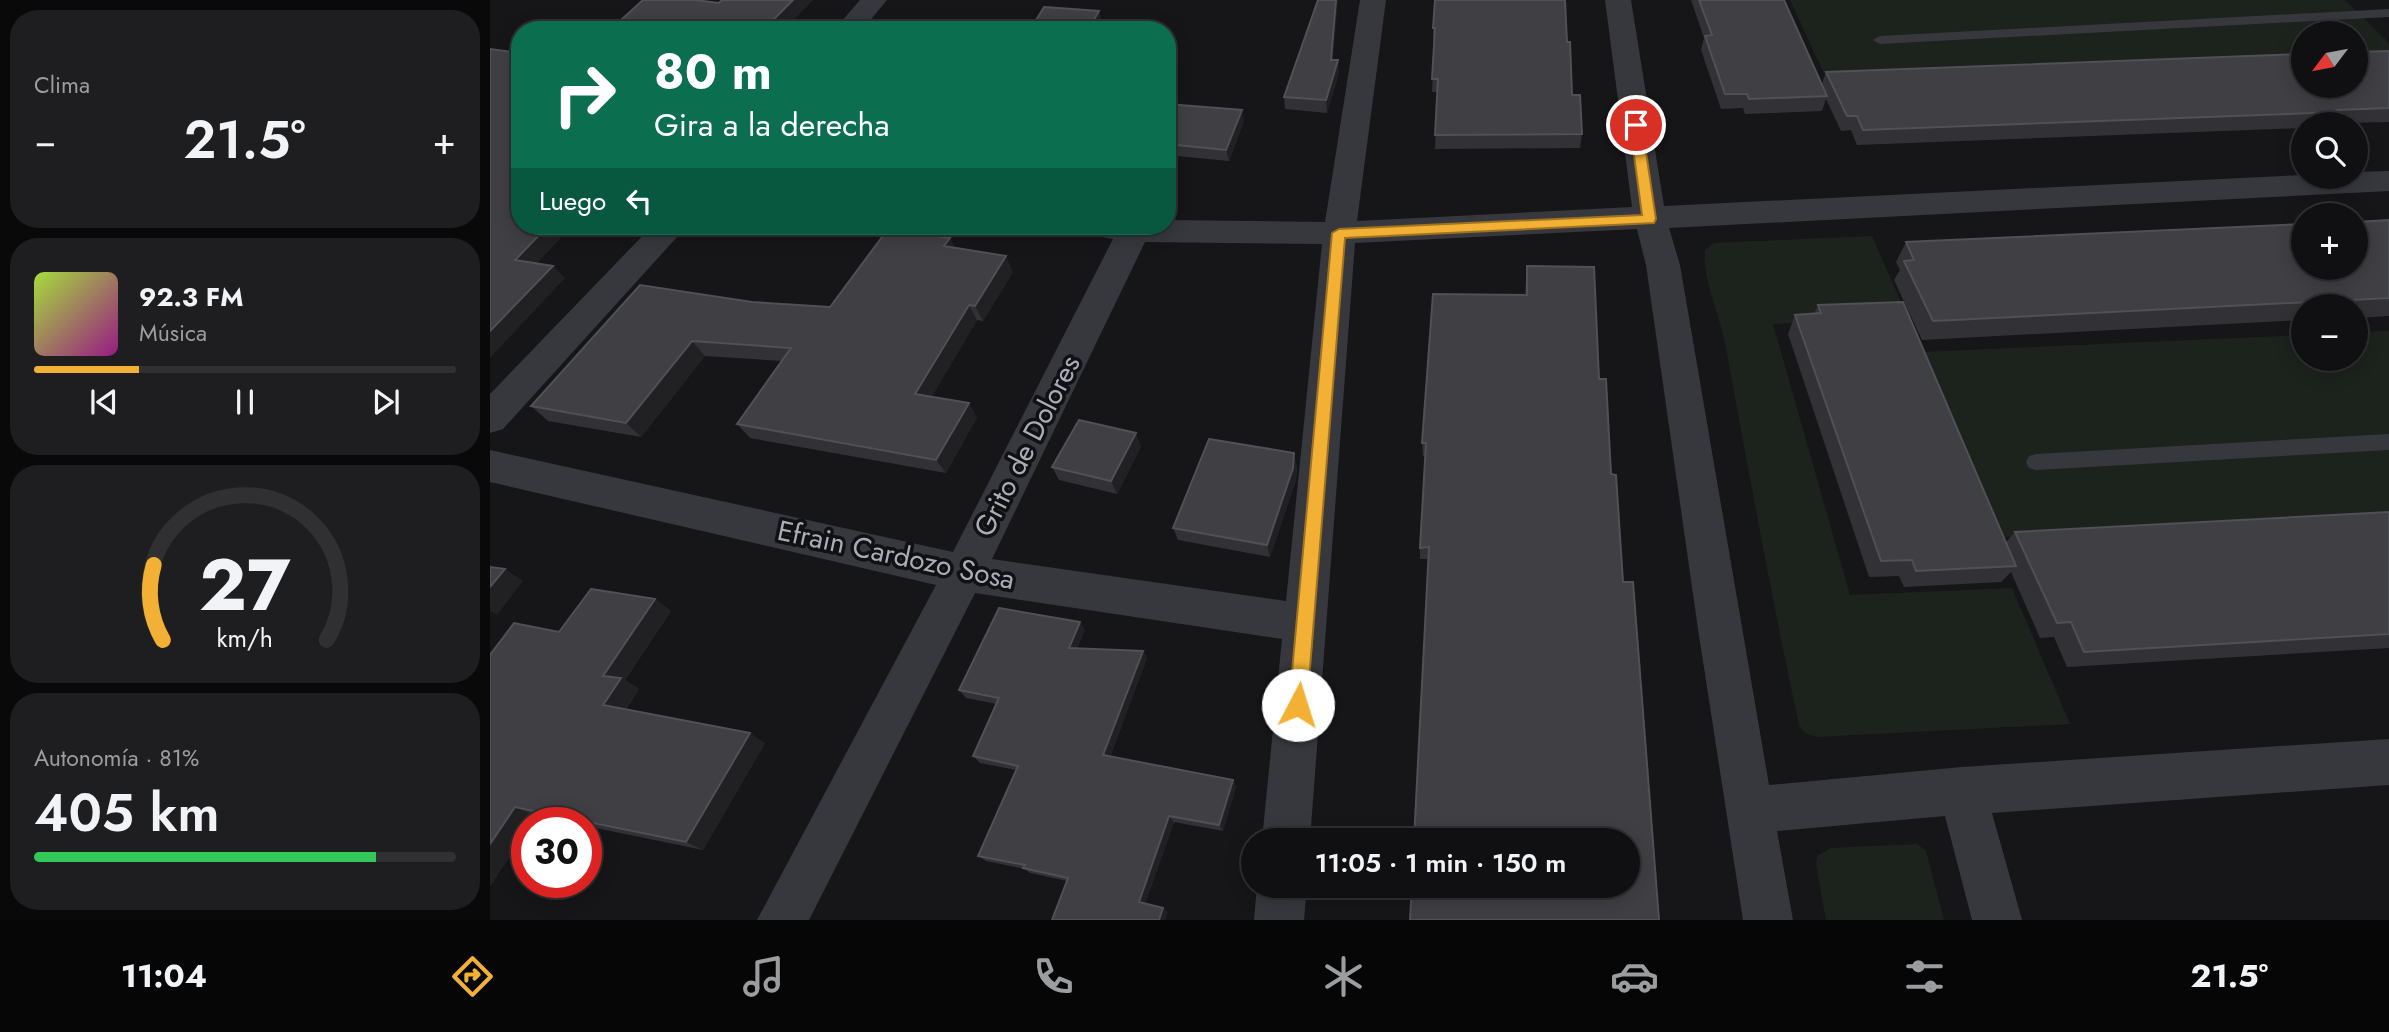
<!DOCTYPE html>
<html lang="es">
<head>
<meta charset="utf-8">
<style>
  :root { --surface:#101012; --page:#1e1e20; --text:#f1f3f6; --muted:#9c9d9f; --line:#303032; --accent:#f2b134 }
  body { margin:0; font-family:Jost,sans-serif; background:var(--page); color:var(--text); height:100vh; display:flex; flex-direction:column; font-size:26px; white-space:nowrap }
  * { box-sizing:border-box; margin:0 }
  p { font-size:23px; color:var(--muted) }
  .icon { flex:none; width:38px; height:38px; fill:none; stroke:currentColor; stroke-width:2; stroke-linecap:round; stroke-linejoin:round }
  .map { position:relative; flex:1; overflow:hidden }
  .side { display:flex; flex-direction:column; gap:10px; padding:10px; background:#09090a; width:490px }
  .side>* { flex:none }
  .hud { position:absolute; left:21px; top:21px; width:665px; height:214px; border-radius:28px; box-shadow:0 4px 18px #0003,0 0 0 2px var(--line); background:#0b6e4f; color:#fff; overflow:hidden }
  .needle { width:46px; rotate:238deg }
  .tools { position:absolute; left:1801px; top:21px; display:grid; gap:14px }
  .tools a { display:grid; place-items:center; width:77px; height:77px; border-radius:50%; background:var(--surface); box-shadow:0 4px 18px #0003,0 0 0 2px var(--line); font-size:35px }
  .speed { position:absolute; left:21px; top:807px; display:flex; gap:14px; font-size:35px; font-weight:700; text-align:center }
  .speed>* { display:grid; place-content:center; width:91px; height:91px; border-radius:50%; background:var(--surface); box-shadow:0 4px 18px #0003,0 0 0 2px var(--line); line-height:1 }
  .speed .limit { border:10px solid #d22; background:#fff; color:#111 }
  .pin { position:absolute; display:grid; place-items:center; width:60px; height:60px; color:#fff; margin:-30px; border:4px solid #fff; border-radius:50%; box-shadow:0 2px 7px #0007 }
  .me { position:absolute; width:77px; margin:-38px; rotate:5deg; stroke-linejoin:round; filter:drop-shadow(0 0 5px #0008) }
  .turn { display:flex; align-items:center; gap:24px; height:147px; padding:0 28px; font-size:32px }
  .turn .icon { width:91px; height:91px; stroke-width:2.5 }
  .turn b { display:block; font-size:49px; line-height:60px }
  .then { display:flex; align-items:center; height:66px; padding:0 28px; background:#0003; gap:14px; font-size:26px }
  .big { font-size:52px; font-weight:600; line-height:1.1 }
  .side .card { flex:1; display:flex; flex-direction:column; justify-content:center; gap:10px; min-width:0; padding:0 24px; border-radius:28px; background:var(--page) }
  .side .dial { align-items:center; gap:0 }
  .dial svg { height:182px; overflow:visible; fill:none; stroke:var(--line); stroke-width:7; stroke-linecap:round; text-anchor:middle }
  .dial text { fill:var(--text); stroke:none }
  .song { display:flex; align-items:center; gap:21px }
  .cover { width:84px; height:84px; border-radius:10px; background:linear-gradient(135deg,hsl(80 70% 55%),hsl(310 70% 35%)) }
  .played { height:7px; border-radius:4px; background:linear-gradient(90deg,var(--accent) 25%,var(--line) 25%) }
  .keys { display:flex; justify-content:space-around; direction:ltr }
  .heat { display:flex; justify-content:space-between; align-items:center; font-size:38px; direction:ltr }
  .charge { height:10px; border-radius:5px; background:linear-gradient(90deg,#34c759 81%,var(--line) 0) }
  .trip { position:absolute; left:751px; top:828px; width:399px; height:70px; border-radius:35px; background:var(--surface); box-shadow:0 4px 18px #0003,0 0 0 2px var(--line); font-weight:600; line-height:70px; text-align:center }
  .menu { display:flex; height:112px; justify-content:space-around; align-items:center; background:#060607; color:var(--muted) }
  .menu .icon { width:49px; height:49px }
  .menu .on { color:var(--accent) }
  .menu b { font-size:32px; color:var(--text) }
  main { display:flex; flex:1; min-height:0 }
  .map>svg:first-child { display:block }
</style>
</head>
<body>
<main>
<section class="side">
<div class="card"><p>Clima</p>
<div class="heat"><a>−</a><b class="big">21.5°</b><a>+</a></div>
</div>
<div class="card">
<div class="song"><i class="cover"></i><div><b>92.3 FM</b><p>Música</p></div></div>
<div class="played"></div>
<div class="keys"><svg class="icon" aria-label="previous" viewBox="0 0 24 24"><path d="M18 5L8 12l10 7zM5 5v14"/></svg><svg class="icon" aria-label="pause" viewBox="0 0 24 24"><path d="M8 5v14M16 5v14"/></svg><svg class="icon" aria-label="next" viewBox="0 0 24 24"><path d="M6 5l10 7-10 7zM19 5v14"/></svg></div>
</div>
<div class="card dial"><svg viewBox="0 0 100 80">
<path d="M14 69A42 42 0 1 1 86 69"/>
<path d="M14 69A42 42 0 0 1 10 36" stroke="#f2b134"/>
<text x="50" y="56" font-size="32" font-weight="700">27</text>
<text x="50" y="72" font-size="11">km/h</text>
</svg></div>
<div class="card"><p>Autonomía · 81%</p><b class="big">405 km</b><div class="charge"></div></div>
</section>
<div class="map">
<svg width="1899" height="920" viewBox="0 0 1899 920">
  <rect width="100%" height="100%" fill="#161618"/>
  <path fill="#1c231d" d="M 1300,0 L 1855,0 L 1899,43 L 1899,59 L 1866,60 L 1866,33 L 1813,33 L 1813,62 L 1337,80 Z
    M 1382,236 L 1418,318 L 1283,324 L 1360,595 L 1522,588 L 1580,724 L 1326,737 L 1315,733 L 1309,725 C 1282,600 1259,474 1236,348 C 1231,318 1212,279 1215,250 L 1224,243 Z
    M 1899,331 L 1899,518 L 1513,537 L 1433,352 L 1813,335 L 1813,359 L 1866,359 L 1866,332 Z
    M 1427,844 L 1436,851 L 1454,920 L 1336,920 L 1326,865 L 1327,856 L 1341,848 Z"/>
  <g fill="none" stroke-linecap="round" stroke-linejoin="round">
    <path fill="#37383d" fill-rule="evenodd" d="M 1899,9 L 1899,17 L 1390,44 L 1383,40 L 1390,36 Z
      M 1899,434 L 1899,450 L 1546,470 L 1539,468 L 1536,462 L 1539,456 L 1546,454 Z"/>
    <path fill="#37383d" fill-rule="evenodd" d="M 370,0 L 397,0 L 372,30 L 344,30 Z
      M 870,0 L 896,0 L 867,221 L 1142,207 L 1115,0 L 1141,0 L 1174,206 L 1813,175 L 1866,177 L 1866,172 L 1899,171 L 1899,191 L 1179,228 L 1190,265 L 1279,785 L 1472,767 L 1899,739 L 1899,785 L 1502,813 L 1532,920 L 1482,920 L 1455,816 L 1287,831 L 1303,920 L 1253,920 L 1208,629 L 1156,265 L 1147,229 L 865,243 L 820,840 L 772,840 L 792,639 L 485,593 L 319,920 L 267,920 L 446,585 L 0,482 L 0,450 L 463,552 L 623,239 L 596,234 L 591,226 L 677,226 L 677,220 L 835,222 ZM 655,242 L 832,244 L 796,601 L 502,559 Z
      M 162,226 L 197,226 L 13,429 L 0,433 L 0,394 Z
      M 767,886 L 817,886 L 814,920 L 764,920 Z"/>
  </g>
  <path fill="#323236" d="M 1201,0 L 1294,0 L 1332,84 L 1336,72 L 1899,51 L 1899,122 L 1813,124 L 1813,128 L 1367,145 L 1361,130 L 1351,131 L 1336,99 L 1332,111 L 1255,114 L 1253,108 L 1231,109 L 1211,50 L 1214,38 Z
    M 943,28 L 1077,42 L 1082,95 L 1092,134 L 1090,148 L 945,149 L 947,92 L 942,92 L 944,41 L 943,41 Z
    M 843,60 L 849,73 L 837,113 L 795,109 L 794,97 Z
    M 677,104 L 754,121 L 739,161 L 677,155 Z
    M 1899,220 L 1899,316 L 1866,318 L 1866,306 L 1813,306 L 1813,320 L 1432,340 L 1404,280 L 1410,270 L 1406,262 L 1416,242 Z
    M 460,238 L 465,248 L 523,272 L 493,321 L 487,320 L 442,396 L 487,417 L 456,473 L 260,438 L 247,424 L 292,361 L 215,356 L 151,437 L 58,421 L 41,406 L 262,302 L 340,307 Z
    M 1037,266 L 1109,379 L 1121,474 L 1169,920 L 938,559 L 930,559 L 930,548 L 936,456 L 933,456 L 932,443 L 1035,295 Z
    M 1328,305 L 1516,542 L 1525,532 L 1899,512 L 1899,648 L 1577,667 L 1564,637 L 1550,638 L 1521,572 L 1511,582 L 1414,587 L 1409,576 L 1379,577 L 1298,334 L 1305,315 L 1324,314 Z
    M 651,446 L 627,494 L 569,480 L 562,467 Z
    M 807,466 L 806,480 L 780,557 L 688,540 L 683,528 Z
    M 165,599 L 181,611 L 135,680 L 149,689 L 136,709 L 275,743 L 213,850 L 96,826 L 96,822 L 78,822 L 46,816 L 42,822 L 37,822 L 37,830 L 0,886 L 0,655 Z
    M 595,630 L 587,648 L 653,651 L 657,658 L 620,757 L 743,780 L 746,787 L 733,831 L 684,822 L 655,904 L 673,908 L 678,913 L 577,881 L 540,873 L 535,869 L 496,861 L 488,856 L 526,770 L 490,763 L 483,756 L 507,704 L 476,698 L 469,690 Z"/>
  <path fill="#212124" d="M 303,0 L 323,0 L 294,30 L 273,30 Z
    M 846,0 L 848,0 L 842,72 L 841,60 Z
    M 609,11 L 612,21 L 607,30 L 598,30 Z
    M 848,60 L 849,73 L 837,113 L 836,100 Z
    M 752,110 L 754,121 L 739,161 L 736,150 Z
    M 58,226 L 82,226 L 38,273 L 25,260 Z
    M 460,238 L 468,253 L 454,246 Z
    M 516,256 L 523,272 L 493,321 L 485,306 Z
    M 63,266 L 75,278 L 0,358 L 0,331 Z
    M 479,305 L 487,320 L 435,408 L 425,394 Z
    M 202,341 L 215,356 L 151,437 L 136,423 Z
    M 479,403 L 487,417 L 456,473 L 446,460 Z
    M 646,433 L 651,446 L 627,494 L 621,481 Z
    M 804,453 L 807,466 L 806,480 L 780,557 L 777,545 Z
    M 15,569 L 33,581 L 7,615 L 0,611 L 0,587 Z
    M 165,599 L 181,611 L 135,680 L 149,689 L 131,715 L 113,705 L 113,676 Z
    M 590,622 L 595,630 L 584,656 L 579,648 Z
    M 653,651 L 657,658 L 618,762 L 613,755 Z
    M 260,733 L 275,743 L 213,850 L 196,842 Z
    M 743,780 L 746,787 L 733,831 L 729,825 Z
    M 25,807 L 46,816 L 42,822 L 37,822 L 37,830 L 0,886 L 0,844 Z
    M 679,816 L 684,822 L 654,907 L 649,902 Z
    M 673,908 L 678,913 L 675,920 L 669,920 Z"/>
  <path fill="#3f3f44" stroke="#4f5156" stroke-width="2" d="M 153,0 L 205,0 L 229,3 L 232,0 L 303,0 L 273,30 L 120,30 Z
    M 828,0 L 846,0 L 841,60 L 848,60 L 836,100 L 794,97 Z
    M 945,0 L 1075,0 L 1077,42 L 1080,42 L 1082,95 L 1090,95 L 1092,134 L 945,135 L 948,79 L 942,79 L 945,28 L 943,28 Z
    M 1209,0 L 1294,0 L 1337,96 L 1259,99 L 1257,94 L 1235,94 L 1215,36 L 1222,35 Z
    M 554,7 L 609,11 L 598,30 L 540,30 Z
    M 0,49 L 30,53 L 30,226 L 58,226 L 25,260 L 63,266 L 0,331 Z
    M 1899,51 L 1899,108 L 1847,110 L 1849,112 L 1373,130 L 1367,116 L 1357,116 L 1336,72 L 1813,54 L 1813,86 L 1866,86 L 1866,52 Z
    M 677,104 L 752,110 L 736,150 L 677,144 Z
    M 1899,220 L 1899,298 L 1443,321 L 1414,261 L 1424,260 L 1416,242 L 1813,224 L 1813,268 L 1866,268 L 1866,222 Z
    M 398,229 L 460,238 L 454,246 L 516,256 L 485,306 L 479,305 L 425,394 L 479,403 L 446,460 L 247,424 L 301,348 L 202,341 L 136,423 L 41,406 L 150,285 L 262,302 L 340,307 Z
    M 1037,266 L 1104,267 L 1109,379 L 1116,379 L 1121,474 L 1126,475 L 1133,582 L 1143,582 L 1169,920 L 920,920 L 922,886 L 1138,886 L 1138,840 L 924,840 L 939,547 L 930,548 L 936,443 L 932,443 L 943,294 L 1037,295 Z
    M 1413,302 L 1526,566 L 1426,571 L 1422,560 L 1391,561 L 1305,315 L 1331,313 L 1328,305 Z
    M 589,420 L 646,433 L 621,481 L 562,467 Z
    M 719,439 L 804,453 L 803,468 L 777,545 L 683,528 Z
    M 1899,512 L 1899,634 L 1594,652 L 1581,622 L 1567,623 L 1525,532 Z
    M 0,567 L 15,569 L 0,587 Z
    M 101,589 L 165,599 L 113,676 L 131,678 L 113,705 L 260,733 L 196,842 L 25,807 L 0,844 L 0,655 L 24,623 L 69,632 Z
    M 509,608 L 590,622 L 579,648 L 653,651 L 613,755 L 743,780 L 729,825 L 679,816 L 649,902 L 673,908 L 669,920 L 562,920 L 578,878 L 533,868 L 535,865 L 488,856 L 528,766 L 483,756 L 509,698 L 469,690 Z"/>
  <path fill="#f2b134" stroke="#9d7322" stroke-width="2" d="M 1146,122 L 1152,125 L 1166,219 L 1164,223 L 855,238 L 817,705 L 815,711 L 808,713 L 802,711 L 799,705 L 842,233 L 849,229 L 1152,215 L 1140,125 Z"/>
  <g text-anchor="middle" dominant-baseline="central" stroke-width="7" stroke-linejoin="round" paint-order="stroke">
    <g font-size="28" fill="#a8adb8" stroke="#111113">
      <text transform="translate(537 446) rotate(-63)">Grito de Dolores</text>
      <text transform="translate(406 555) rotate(12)">Efrain Cardozo Sosa</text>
    </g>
  </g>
</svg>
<div class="tools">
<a><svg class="needle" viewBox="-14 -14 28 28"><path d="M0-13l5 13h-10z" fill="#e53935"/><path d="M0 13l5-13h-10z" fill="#9c9d9f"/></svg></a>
<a><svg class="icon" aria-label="search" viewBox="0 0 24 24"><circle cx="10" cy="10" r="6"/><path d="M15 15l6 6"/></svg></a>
<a>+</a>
<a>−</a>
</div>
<div class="speed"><div class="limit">30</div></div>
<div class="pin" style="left:1146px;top:125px;background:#d93025"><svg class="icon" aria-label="arrive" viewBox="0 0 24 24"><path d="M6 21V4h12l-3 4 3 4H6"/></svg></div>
<svg class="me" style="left:808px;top:705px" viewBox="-20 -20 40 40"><circle r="19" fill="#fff"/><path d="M0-13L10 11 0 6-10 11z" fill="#f2b134"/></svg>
<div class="trip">11:05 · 1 min · 150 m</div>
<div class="hud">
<div class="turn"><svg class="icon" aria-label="right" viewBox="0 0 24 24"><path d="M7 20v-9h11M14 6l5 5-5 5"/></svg><div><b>80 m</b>Gira a la derecha</div></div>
<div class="then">Luego<svg class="icon" aria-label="left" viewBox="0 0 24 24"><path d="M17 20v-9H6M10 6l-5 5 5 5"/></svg></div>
</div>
</div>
</main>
<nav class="menu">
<b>11:04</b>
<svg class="icon on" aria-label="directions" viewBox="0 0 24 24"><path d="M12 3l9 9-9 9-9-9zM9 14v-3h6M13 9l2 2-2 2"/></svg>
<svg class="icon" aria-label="music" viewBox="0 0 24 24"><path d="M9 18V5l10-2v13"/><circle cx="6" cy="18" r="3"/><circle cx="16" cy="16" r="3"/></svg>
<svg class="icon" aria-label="phone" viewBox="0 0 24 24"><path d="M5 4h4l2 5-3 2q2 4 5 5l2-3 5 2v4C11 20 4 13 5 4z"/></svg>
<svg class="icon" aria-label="climate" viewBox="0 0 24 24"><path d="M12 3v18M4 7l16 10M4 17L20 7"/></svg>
<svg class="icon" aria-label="car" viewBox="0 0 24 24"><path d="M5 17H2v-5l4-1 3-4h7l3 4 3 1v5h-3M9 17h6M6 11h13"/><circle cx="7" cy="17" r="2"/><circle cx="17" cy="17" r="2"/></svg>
<svg class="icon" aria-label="filters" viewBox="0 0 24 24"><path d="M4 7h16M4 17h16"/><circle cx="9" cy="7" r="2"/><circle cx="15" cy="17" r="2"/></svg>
<b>21.5°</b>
</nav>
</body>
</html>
